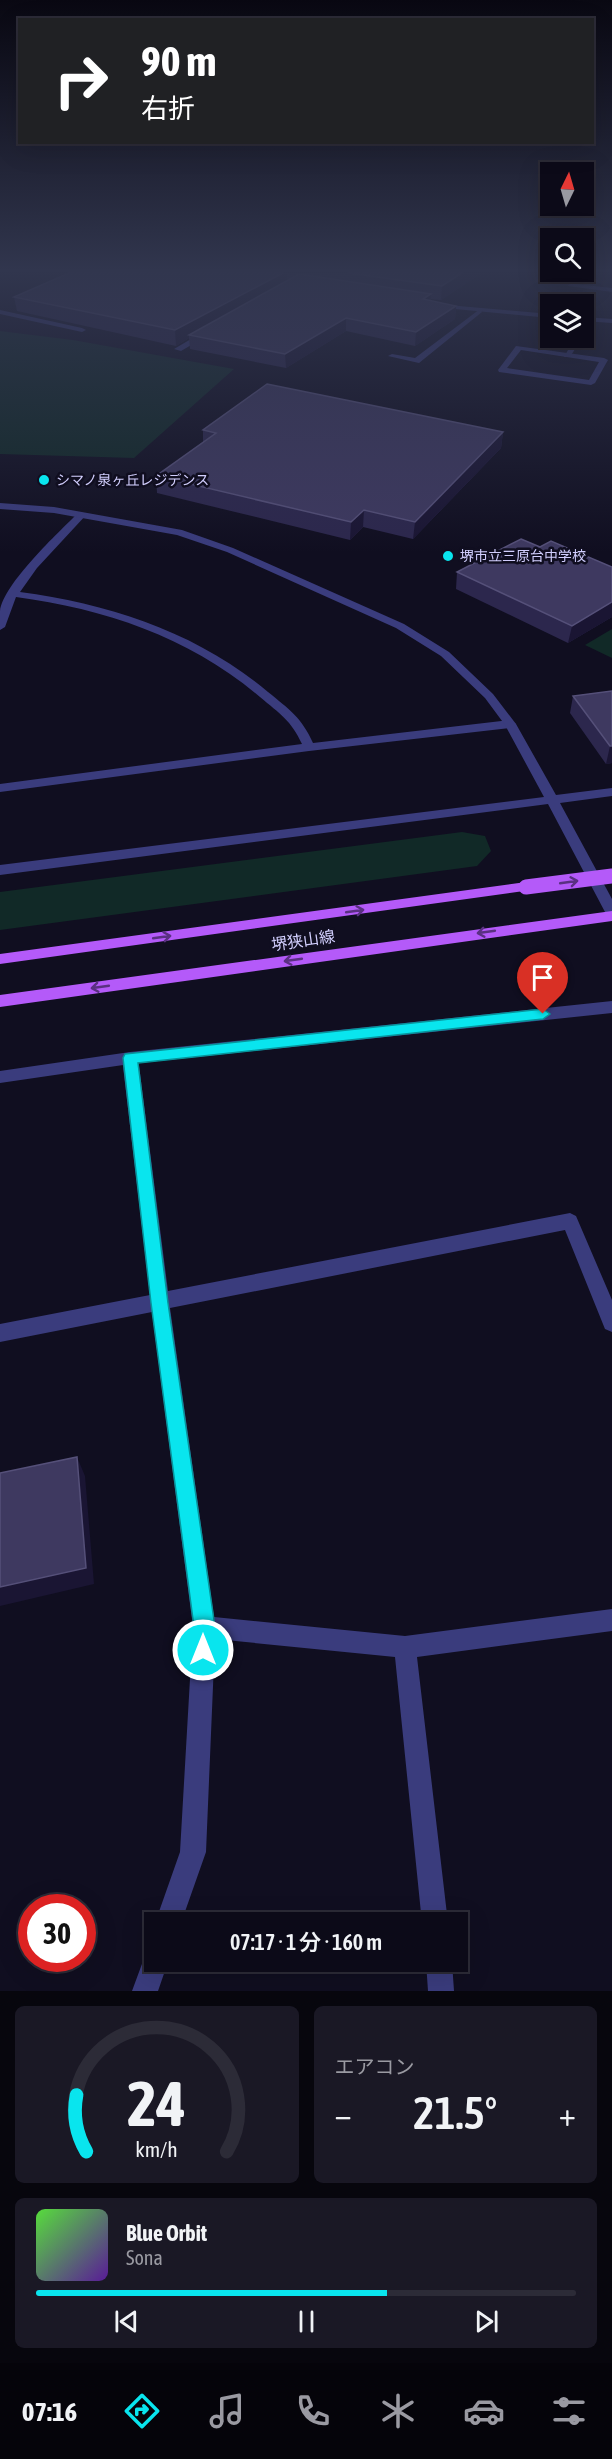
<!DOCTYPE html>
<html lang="ja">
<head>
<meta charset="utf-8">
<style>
  :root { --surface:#0c0a18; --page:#1a1825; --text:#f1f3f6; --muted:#9a9aa2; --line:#2c2b37; --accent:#09e5ee }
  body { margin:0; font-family:"Asap Condensed","Noto Sans JP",sans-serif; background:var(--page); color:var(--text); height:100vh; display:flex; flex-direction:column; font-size:22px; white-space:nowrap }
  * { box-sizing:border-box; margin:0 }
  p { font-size:20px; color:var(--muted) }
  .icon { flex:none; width:33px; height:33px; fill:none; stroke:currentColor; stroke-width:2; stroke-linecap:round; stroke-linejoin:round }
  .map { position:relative; height:1991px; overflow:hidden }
  .drawer { display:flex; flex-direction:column; gap:15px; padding:15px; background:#07060d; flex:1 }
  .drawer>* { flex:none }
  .hud { position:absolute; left:18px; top:18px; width:576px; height:126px; border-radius:0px; box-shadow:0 6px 24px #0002,0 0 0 2px var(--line); background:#202124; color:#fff; overflow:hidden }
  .needle { width:39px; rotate:5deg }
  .tools { position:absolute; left:540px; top:162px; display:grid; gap:12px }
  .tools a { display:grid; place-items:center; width:54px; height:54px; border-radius:0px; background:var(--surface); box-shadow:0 6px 24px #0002,0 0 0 2px var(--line); font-size:30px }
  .speed { position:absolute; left:18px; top:1894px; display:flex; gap:12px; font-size:30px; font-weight:700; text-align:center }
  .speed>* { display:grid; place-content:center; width:78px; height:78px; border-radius:50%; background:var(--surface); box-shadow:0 6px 24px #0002,0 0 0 2px var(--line); line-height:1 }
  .speed .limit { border:9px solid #d22; background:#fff; color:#111 }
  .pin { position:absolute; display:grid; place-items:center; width:51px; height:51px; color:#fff; margin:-62px -26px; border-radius:50% 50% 50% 0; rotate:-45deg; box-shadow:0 0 6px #0007 }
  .pin .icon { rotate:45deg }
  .me { position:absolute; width:66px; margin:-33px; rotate:0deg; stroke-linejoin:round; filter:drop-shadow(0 0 4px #0008) }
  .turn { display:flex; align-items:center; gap:21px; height:126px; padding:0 24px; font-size:27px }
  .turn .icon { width:78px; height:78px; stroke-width:2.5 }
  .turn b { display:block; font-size:42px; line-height:51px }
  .big { font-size:45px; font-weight:600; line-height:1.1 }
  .drawer .tile { flex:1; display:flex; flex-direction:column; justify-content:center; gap:9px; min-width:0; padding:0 21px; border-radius:9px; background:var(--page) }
  .drawer .dial { align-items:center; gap:0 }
  .dial svg { height:156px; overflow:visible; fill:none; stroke:var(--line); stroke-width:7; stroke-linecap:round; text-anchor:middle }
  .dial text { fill:var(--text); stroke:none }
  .song { display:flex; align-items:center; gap:18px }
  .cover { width:72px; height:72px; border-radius:9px; background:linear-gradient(135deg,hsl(110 70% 55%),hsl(270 70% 35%)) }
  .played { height:6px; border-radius:3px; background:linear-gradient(90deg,var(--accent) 65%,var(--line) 65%) }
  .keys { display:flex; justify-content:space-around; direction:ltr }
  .heat { display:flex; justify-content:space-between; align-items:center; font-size:33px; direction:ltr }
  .drawer .tiles { flex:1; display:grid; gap:15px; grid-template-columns:1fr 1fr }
  .tile:last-child { grid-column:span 2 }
  .trip { position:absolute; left:144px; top:1912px; width:324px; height:60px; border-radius:0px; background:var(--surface); box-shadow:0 6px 24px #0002,0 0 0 2px var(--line); font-weight:600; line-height:60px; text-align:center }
  .tabs { display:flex; height:96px; justify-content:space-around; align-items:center; background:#05040a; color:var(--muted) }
  .tabs .icon { width:42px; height:42px }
  .tabs .on { color:var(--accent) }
  .tabs b { font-size:27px; color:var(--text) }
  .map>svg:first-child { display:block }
</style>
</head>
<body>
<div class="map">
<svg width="612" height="1991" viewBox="0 0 612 1991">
  <rect width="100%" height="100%" fill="#100e20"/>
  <path fill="#112927" d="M 0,331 L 73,340 L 234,369 L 134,458 L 0,454 Z
    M 612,629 L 612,658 L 585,645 Z
    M 462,832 L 485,836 L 491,851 L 477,866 L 0,930 L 0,892 Z"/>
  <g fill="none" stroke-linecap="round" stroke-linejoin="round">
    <path fill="#3a3c7d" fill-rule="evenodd" d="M 480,309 L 482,312 L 419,363 L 388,356 L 392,354 L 415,358 Z
      M 0,310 L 82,328 L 86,330 L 82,332 L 0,314 Z
      M 203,332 L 210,334 L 181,351 L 174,349 Z
      M 516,346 L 604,358 L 608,360 L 595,383 L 591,385 L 499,372 L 498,370 ZM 521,350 L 599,362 L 589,380 L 507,368 Z"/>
    <path fill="#3a3c7d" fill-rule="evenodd" d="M 579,273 L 585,273 L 575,284 L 612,288 L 612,292 L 568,286 Z
      M 587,318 L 593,319 L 584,330 L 584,323 Z
      M 575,338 L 582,338 L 570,357 L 564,357 Z
      M 79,512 L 87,514 L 37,568 L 20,592 C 111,604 198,633 268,692 C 289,709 302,718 313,743 L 510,720 L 516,724 L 510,728 L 309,751 L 0,792 L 0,784 L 302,744 C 291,720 280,714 260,697 C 191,638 106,609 16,597 L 5,627 L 0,630 C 0,624 0,617 0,611 C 4,583 58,533 79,512 Z
      M 130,1052 L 136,1054 L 138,1058 L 168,1291 L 570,1213 L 576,1216 L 612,1300 L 612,1332 L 605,1329 L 565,1230 L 170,1308 L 214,1617 L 405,1636 L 612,1609 L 612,1631 L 417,1657 L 448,1923 L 422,1923 L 395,1657 L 215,1639 L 206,1852 L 181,1923 L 155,1923 L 180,1852 L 193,1627 L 152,1312 L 0,1342 L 0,1324 L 150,1295 L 122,1058 L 124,1054 Z
      M 154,1949 L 154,1962 L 168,1962 L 158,1991 L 132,1991 L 146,1953 Z
      M 426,1962 L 452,1962 L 454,1991 L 428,1991 Z"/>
    <path fill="#3a3c7d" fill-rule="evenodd" d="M 436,304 L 550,314 L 550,318 L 434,307 Z
      M 584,317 L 612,319 L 612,323 L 584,321 Z
      M 0,503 L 54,507 L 182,530 L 233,548 L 404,624 L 449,652 L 493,694 L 516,724 L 556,795 L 612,788 L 612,796 L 560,803 L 612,899 L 612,917 L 605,912 L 548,804 L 0,875 L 0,865 L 544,797 L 505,725 L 485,698 L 441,656 L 396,628 L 227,552 L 177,535 L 54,513 L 0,509 Z
      M 612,1001 L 612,1013 L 130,1064 L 0,1083 L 0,1071 L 130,1052 Z"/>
    <path fill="#b45af9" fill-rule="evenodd" d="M 526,882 L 531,884 L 533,887 L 531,890 L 0,964 L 0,954 Z
      M 612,911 L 612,921 L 0,1007 L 0,995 Z"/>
    <path stroke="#b45af9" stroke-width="15" d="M 526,887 L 612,876"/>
  </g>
  <path fill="#2c274d" d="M 69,273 L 482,273 L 441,300 L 431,299 L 431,301 L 456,306 L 455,319 L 415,346 L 346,331 L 286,368 L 190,349 L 189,338 L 176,346 L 17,311 L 14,297 Z
    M 203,430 L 503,432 L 501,448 L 413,539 L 363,527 L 350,540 L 157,493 L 156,476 L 203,442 Z
    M 540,547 L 612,567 L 612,617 L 568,643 L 456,589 L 457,572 Z
    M 612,691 L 612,763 L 606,764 L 570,713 L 573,696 Z"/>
  <path fill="#1a1533" d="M 283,273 L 287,273 L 287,285 L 189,335 L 189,338 L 176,346 L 175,330 Z
    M 462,273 L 482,273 L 441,300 L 442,286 Z
    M 431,294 L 430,307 L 423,299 Z
    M 456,306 L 455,319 L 415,346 L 416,332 Z
    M 346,318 L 346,331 L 286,368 L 285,354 Z
    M 503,432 L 501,448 L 413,539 L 415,522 Z
    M 364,510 L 363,527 L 350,540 L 351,522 Z
    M 612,602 L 612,617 L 568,643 L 572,626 Z
    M 610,746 L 612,746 L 612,763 L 606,764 Z
    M 77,1457 L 85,1476 L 94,1584 L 0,1606 L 0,1587 Z"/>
  <path fill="#3e3960" stroke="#555079" stroke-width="1.5" d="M 69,273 L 283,273 L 175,330 L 14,297 Z
    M 348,273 L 462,273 L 442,286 Z
    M 299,274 L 431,294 L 423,299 L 456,306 L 416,332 L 346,318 L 285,354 L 189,335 Z
    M 267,384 L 503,432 L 415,522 L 364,510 L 351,522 L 156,476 L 216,433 L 203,430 Z
    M 521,539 L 540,547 L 551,541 L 612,567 L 612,602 L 572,626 L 457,572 Z
    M 612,691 L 612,746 L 610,746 L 573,696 Z
    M 77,1457 L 86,1568 L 0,1587 L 0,1473 Z"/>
  <defs><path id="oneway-shaft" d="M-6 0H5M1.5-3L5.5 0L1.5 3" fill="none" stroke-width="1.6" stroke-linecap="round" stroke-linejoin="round" transform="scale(1.5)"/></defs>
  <g stroke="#5a3082">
    <use href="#oneway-shaft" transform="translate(569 882) rotate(-8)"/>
    <use href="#oneway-shaft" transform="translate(355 911) rotate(-8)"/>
    <use href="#oneway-shaft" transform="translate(486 932) rotate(172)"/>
    <use href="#oneway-shaft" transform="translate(162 937) rotate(-8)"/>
    <use href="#oneway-shaft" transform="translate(293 960) rotate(172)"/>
    <use href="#oneway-shaft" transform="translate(100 987) rotate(172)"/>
  </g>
  <linearGradient id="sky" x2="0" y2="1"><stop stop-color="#090812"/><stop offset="0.49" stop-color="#31364e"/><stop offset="1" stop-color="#31364e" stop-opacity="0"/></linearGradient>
  <rect width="612" height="552" fill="url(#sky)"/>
  <path fill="#09e5ee" stroke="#06959b" stroke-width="1.5" d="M 543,1009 L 550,1014 L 543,1019 L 138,1063 L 168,1303 L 215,1627 L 213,1650 L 210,1657 L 203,1660 L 196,1657 L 193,1650 L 194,1627 L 151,1303 L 123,1058 L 125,1054 Z"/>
  <g fill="#09e5ee" stroke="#100e20" stroke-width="2">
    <circle cx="44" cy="480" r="6"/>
    <circle cx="448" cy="556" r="6"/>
  </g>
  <g text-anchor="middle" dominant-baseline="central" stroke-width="5" stroke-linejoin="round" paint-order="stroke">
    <g font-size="14" fill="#d1cefd" stroke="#100e20" text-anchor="start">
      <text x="56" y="480">シマノ泉ヶ丘レジデンス</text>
      <text x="460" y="556">堺市立三原台中学校</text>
    </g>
    <g font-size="16" fill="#d1cefd" stroke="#100e20">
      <text transform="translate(303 940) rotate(-8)">堺狭山線</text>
    </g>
  </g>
</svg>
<div class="tools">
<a><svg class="needle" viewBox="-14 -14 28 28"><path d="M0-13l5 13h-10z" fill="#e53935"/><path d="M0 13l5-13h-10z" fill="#9a9aa2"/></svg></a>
<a><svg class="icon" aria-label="search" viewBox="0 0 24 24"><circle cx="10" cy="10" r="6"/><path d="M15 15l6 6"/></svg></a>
<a><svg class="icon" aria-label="layers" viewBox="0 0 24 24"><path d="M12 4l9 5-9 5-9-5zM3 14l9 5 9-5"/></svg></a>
</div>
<div class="speed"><div class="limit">30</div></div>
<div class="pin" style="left:543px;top:1014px;background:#d93025"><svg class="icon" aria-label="arrive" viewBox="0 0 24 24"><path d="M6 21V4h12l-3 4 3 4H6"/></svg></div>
<svg class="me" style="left:203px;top:1650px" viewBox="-20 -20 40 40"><circle r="17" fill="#09e5ee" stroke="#fff" stroke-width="3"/><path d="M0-11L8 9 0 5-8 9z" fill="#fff"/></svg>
<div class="trip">07:17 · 1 分 · 160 m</div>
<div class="hud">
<div class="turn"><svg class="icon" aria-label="right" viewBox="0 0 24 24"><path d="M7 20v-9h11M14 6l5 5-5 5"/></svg><div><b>90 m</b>右折</div></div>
</div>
</div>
<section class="drawer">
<div class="tiles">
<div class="tile dial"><svg viewBox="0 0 100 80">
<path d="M14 69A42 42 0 1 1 86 69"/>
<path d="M14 69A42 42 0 0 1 9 40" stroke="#09e5ee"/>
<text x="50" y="56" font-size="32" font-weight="700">24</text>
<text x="50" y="72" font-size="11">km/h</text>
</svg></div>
<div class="tile"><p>エアコン</p>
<div class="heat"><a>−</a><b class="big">21.5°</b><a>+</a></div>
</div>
<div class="tile">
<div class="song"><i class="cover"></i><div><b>Blue Orbit</b><p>Sona</p></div></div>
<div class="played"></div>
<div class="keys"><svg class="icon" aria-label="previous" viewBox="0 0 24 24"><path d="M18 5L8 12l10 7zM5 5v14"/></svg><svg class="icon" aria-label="pause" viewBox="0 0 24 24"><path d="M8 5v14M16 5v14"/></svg><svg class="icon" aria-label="next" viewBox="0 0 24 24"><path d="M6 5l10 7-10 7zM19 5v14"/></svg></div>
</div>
</div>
</section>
<nav class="tabs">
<b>07:16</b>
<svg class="icon on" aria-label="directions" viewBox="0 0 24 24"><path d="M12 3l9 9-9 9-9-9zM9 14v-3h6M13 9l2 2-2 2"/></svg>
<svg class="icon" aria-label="music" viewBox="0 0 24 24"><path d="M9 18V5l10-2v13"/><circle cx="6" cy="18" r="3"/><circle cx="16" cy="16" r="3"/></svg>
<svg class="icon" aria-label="phone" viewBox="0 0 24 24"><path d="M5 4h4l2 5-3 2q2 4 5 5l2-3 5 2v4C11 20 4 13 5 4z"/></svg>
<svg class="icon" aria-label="climate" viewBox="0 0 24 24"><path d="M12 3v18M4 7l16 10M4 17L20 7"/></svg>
<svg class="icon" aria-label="car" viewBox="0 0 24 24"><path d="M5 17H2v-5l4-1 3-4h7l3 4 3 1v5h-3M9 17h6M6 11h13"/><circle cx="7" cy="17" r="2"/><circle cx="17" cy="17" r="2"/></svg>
<svg class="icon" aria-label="filters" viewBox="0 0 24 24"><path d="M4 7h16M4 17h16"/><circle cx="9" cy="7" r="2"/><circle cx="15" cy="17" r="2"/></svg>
</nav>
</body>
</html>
